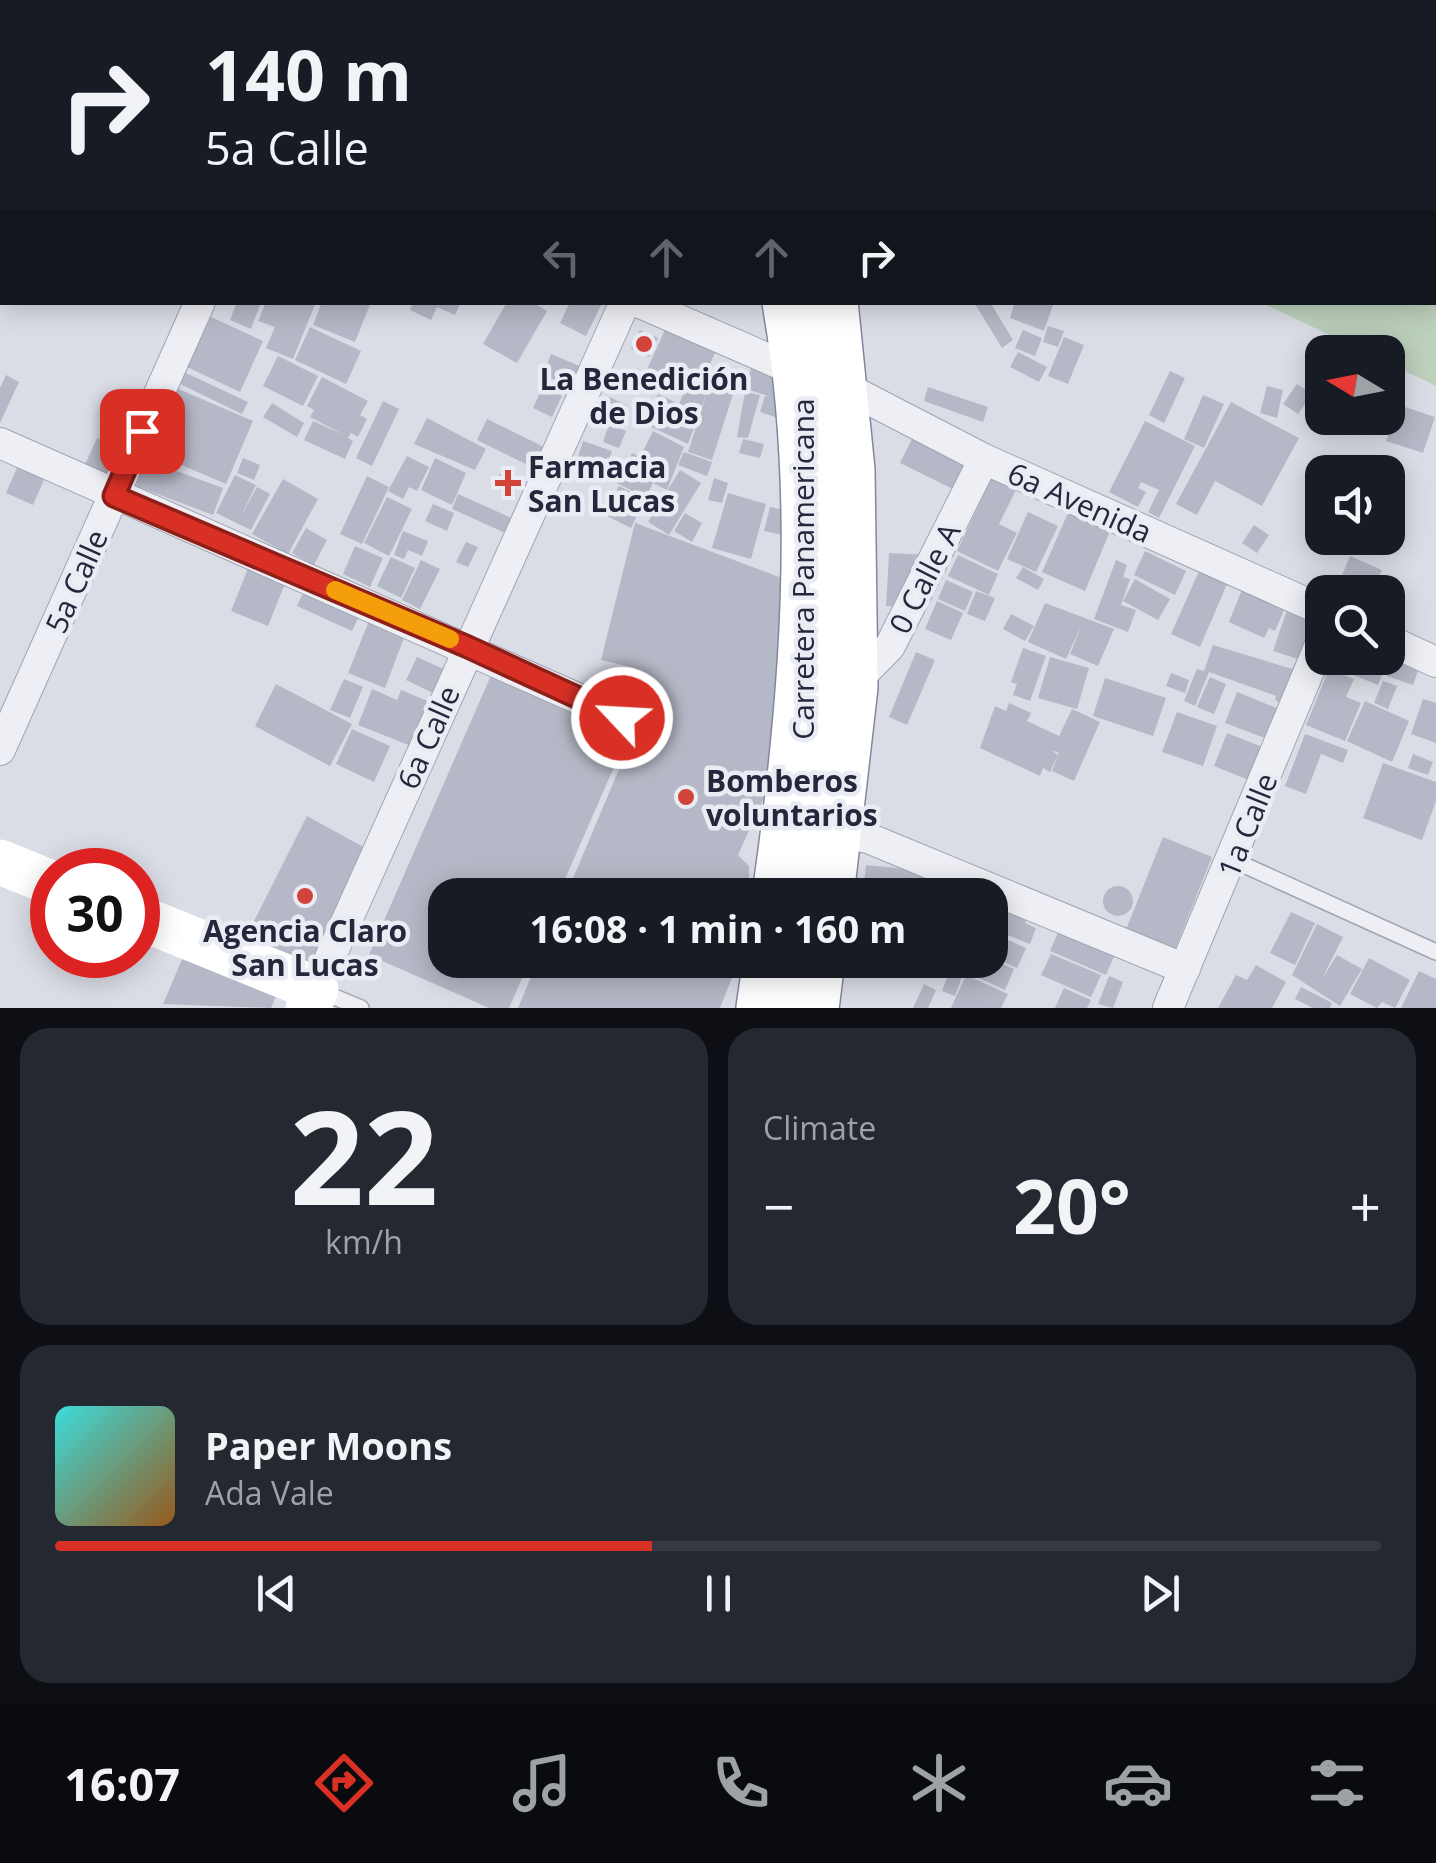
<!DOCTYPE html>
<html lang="en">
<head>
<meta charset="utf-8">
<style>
  :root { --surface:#171b24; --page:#242831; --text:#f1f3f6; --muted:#9ea1a6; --line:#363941; --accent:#d93025 }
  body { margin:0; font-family:"Open Sans",sans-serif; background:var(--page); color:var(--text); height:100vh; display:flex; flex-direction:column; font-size:38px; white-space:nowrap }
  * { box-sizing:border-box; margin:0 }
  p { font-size:32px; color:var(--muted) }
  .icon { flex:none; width:55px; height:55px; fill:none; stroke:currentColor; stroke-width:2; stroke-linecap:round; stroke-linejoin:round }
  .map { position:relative; height:1008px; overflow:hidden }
  .drawer { display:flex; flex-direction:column; gap:20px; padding:20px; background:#0d0f14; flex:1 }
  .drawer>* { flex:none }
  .banner { position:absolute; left:0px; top:0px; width:1438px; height:305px; box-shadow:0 5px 25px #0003; background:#171b24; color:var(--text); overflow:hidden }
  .needle { width:65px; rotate:280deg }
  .fabs { position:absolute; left:1305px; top:335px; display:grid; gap:20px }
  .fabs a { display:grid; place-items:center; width:100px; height:100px; border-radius:20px; background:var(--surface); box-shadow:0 5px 25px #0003; font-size:50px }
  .speed { position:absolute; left:30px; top:848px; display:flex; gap:20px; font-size:50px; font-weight:700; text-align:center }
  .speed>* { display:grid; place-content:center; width:130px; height:130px; border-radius:50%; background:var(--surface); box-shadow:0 5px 25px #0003; line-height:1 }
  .speed .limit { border:15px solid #d22; background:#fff; color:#111 }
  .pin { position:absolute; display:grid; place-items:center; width:85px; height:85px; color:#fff; margin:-42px; border-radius:20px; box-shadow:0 5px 15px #0006 }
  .me { position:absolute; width:110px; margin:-55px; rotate:295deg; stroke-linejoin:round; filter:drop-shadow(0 0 8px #0008) }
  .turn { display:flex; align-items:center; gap:35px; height:210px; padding:0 40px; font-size:45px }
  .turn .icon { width:130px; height:130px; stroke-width:2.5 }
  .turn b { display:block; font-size:70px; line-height:85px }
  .lanes { display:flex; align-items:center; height:95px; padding:0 40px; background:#0003; justify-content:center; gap:50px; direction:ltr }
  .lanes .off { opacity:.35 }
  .big { font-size:75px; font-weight:700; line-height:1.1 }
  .drawer .widget { flex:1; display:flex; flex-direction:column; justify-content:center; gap:15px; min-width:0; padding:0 35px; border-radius:30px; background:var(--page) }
  .drawer .dial { align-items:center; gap:0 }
  .dial b { font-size:130px; line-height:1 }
  .song { display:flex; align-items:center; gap:30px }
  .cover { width:120px; height:120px; border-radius:15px; background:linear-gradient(135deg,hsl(180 70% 55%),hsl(30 70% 35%)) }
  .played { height:10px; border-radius:5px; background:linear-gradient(90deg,var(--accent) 45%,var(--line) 45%) }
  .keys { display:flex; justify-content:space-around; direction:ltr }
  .heat { display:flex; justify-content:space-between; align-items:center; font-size:55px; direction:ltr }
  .drawer .tiles { flex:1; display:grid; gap:20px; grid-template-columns:1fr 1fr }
  .widget:last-child { grid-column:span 2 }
  .trip { position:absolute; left:428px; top:878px; width:580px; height:100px; border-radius:30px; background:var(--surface); box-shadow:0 5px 25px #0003; font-weight:700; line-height:100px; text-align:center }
  .dock { display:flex; height:160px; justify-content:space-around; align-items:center; background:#090b0e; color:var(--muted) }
  .dock .icon { width:70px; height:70px }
  .dock .active { color:var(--accent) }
  .dock b { font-size:45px; color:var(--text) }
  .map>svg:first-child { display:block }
</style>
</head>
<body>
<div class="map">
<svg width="1436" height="1008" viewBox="0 0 1436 1008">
  <rect width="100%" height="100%" fill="#dbdde6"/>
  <path fill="#bdd0bc" d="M 1255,0 L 1436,0 L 1436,386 L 1388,363 L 1388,352 L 1366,352 L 1262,303 L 1435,302 L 1435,2 Z"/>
  <path fill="#b5b8c6" d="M 237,302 L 261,302 L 251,329 L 230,320 Z
    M 266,302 L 316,302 L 293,359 L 266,348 L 275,327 L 258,321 Z
    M 322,302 L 371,302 L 355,342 L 313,325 Z
    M 413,302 L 461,302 L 455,315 L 437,307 L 431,320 L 410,310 Z
    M 507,302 L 532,302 L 547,311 L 517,363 L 483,344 Z
    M 570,302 L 601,305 L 586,336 L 560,323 Z
    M 990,302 L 1013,340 L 1002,348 L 975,304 Z
    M 1015,302 L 1054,302 L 1044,331 L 1010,318 Z
    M 211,317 L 263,341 L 240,392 L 187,367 Z
    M 667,325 L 717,348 L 705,376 L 712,379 L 716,365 L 740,372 L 712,460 L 688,452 L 708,390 L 688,444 L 645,424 L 658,394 L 679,404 L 693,370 L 686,367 L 677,386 L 646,372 Z
    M 1048,326 L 1064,331 L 1058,347 L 1043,342 Z
    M 310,327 L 361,351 L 346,384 L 295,360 Z
    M 640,330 L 658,338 L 649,357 L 631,349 Z
    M 1023,330 L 1042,338 L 1035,356 L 1015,348 Z
    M 1064,337 L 1084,345 L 1068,384 L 1048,376 Z
    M 1018,352 L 1047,367 L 1039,382 L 1010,367 Z
    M 551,354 L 582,367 L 573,388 L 543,375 Z
    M 278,356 L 318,376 L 303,406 L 263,386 Z
    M 751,369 L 796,384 L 785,420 L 760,412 L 765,396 L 771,397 L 744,388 Z
    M 1170,371 L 1185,378 L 1164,423 L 1149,415 Z
    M 184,372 L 248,402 L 242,414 L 178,383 Z
    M 6,375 L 19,382 L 0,423 L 0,388 Z
    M 322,377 L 368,401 L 360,415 L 367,419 L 358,437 L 351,433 L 348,438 L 353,441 L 345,459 L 304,440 L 313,421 L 344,435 L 310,417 L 314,410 L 307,406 Z
    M 1297,384 L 1312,394 L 1298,414 L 1283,404 Z
    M 1267,386 L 1283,390 L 1277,418 L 1260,413 Z
    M 543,387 L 562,396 L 552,417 L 533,408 Z
    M 928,387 L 988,407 L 983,422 L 924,401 Z
    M 176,388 L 253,421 L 226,484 L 149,451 Z
    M 745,392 L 760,395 L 748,438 L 737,437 Z
    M 1203,395 L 1224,404 L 1204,448 L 1184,439 Z
    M 609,397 L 627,405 L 620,422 L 602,414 Z
    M 383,401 L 399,409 L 372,466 L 356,458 Z
    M 1231,402 L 1299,438 L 1262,506 L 1215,481 L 1197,515 L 1176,504 Z
    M 272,403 L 304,423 L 297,437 L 263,417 Z
    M 1399,405 L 1435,417 L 1423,453 L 1386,441 Z
    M 427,418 L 486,449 L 475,470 L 414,444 Z
    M 487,419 L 548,449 L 538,470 L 477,440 Z
    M 1145,421 L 1195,446 L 1159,518 L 1148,512 L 1159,490 L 1141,482 L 1138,488 L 1146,492 L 1138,507 L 1109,492 Z
    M 609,424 L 626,431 L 619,448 L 603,442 Z
    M 653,431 L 684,447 L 667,490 L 653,483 L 646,498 L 617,483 L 632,453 L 640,457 Z
    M 913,437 L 968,464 L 955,490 L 900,463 Z
    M 97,438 L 129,451 L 107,476 L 84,467 Z
    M 743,439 L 764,444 L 760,458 L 739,453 Z
    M 583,441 L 612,451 L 603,476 L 575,467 Z
    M 684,452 L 712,462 L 707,476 L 678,465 Z
    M 407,456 L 429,467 L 417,491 L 409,487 L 403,499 L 388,491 Z
    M 243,458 L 260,465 L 254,480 L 237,473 Z
    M 435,458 L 466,473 L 452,505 L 421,490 Z
    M 146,460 L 223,488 L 213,515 L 136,486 Z
    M 20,461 L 47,473 L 33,505 L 6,493 Z
    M 502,470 L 521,478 L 513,496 L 494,488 Z
    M 680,470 L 701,483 L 669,535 L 648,522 Z
    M 235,475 L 256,485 L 240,518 L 257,487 L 270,494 L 251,530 L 216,513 Z
    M 993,475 L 1017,488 L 999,524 L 1017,533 L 998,571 L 957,551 Z
    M 367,476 L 389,487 L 362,544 L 340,534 Z
    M 714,478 L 728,483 L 722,503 L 708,500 Z
    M 283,479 L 318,499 L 288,554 L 252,534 Z
    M 619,486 L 645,499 L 631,528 L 605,515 Z
    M 728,493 L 766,504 L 751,559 L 712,548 Z
    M 458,494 L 516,520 L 510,535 L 452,509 Z
    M 387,497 L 412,509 L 389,556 L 364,543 Z
    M 433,504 L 454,513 L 447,531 L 425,521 Z
    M 1071,506 L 1113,524 L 1085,591 L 1042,572 Z
    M 770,507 L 793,512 L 788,536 L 764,531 Z
    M 1028,512 L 1058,526 L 1036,572 L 1007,559 Z
    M 685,513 L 702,523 L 692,542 L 674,531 Z
    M 635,523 L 798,584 L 765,795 L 738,855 L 749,866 L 749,895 L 566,895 L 633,736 L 635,668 L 601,660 Z
    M 1254,525 L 1269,535 L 1257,553 L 1242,543 Z
    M 306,528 L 327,540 L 314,565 L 292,553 Z
    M 403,531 L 428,541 L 422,556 L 408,550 L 404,559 L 394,555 Z
    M 466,542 L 478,547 L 468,567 L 456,562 Z
    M 355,546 L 383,558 L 370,587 L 343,574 Z
    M 1145,551 L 1186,571 L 1175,595 L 1134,575 Z
    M 889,553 L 928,555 L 925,608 L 886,606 Z
    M 958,555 L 998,574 L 989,595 L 948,576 Z
    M 1350,556 L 1382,570 L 1373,592 L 1356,592 L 1338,585 Z
    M 391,557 L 415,568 L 401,598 L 377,586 Z
    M 421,560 L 440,569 L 420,609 L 402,600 Z
    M 1116,560 L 1127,565 L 1123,577 L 1130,579 L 1121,605 L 1136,610 L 1128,632 L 1094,619 Z
    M 249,566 L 286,581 L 268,626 L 231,611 Z
    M 1023,567 L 1044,579 L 1038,590 L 1016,578 Z
    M 1199,571 L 1227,584 L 1200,647 L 1171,634 Z
    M 1135,579 L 1170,599 L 1158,620 L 1123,601 Z
    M 946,580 L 973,592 L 965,611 L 938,599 Z
    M 306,586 L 361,612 L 352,631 L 297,606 Z
    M 1243,587 L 1286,606 L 1275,631 L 1269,628 L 1264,638 L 1229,622 Z
    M 976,591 L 995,598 L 985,621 L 967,614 Z
    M 937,601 L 963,613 L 951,640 L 925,629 Z
    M 1045,603 L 1114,629 L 1098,666 L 1070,654 L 1082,624 L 1066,659 L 1028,642 Z
    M 1287,610 L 1318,620 L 1304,661 L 1273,651 Z
    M 1011,614 L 1034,626 L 1025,641 L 1003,629 Z
    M 369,621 L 405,635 L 385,688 L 348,673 Z
    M 1213,645 L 1299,671 L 1287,705 L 1275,700 L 1276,696 L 1209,672 L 1195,706 L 1184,701 L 1197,669 L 1204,671 Z
    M 1023,648 L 1046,656 L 1030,701 L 1013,695 L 1017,684 L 1011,682 Z
    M 916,652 L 935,660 L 907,725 L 889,717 Z
    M 1394,656 L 1420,665 L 1413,685 L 1387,676 Z
    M 417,657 L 448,671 L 437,695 L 406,680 Z
    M 1050,657 L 1089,668 L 1077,709 L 1038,698 Z
    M 1332,658 L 1389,658 L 1378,685 L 1329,665 Z
    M 1329,669 L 1354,679 L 1346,697 L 1361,703 L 1345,741 L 1306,725 Z
    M 492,673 L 629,733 L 558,895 L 445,895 L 445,960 L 530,960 L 509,1008 L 489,1008 L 369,955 Z
    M 1171,673 L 1189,680 L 1185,693 L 1166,686 Z
    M 1210,677 L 1226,684 L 1214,714 L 1197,707 Z
    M 1105,678 L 1166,698 L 1153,736 L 1093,716 Z
    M 344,679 L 363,687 L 350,718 L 330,710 Z
    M 1383,681 L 1397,686 L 1388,709 L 1374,703 Z
    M 276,684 L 352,724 L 330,766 L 255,726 Z
    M 372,689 L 397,700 L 401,690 L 435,704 L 416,748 L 358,725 Z
    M 1237,692 L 1284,711 L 1273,741 L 1225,723 Z
    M 1423,699 L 1436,703 L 1436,743 L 1411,734 Z
    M 1365,701 L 1409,721 L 1392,762 L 1347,741 Z
    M 1009,703 L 1031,713 L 1027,721 L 1059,736 L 1072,709 L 1100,722 L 1074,781 L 1052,771 L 1060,750 L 1059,753 L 1051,750 L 1058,755 L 1050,772 L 1043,768 L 1040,776 L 980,748 L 995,706 L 1006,711 Z
    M 1177,712 L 1217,726 L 1203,766 L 1162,752 Z
    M 352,729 L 390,746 L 374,782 L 336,764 Z
    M 1227,733 L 1270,750 L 1256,783 L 1214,766 Z
    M 1305,734 L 1348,750 L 1343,763 L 1321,754 L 1306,794 L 1285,786 Z
    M 1413,754 L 1433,762 L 1428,775 L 1408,768 Z
    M 1383,763 L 1436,782 L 1436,801 L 1422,840 L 1363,818 Z
    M 307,816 L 367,849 L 309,968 L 243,943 Z
    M 1163,837 L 1212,857 L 1174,952 L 1125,932 Z
    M 866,865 L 935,872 L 933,895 L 863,895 Z
    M1103 901a15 15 0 1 1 30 0a15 15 0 1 1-30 0Z
    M 992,905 L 1027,918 L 1025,923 L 1036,928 L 1030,944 L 990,928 Z
    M 1291,912 L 1315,923 L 1295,965 L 1270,953 Z
    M 1317,924 L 1343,937 L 1322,979 L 1337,955 L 1362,969 L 1340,1006 L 1292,975 Z
    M 1059,930 L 1115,954 L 1106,975 L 1050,951 Z
    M 990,932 L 1026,948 L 1017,968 L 990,956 Z
    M 186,950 L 279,989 L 271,1008 L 163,1004 Z
    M 1051,954 L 1101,975 L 1091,997 L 1041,975 Z
    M 990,958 L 1014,969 L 1005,990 L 948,964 L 950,960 Z
    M 1369,958 L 1410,980 L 1395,1008 L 1382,1002 L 1377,1008 L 1350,994 Z
    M 538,960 L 739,960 L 720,1008 L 518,1008 Z
    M 1256,965 L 1286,982 L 1272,1008 L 1218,1008 L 1236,975 L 1247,980 Z
    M 950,969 L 963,974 L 955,996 L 942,991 Z
    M 1419,971 L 1436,979 L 1436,1008 L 1401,1008 Z
    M 966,975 L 1008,994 L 1001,1008 L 951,1008 Z
    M 1109,976 L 1123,982 L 1113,1008 L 1098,1004 Z
    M 924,984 L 936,990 L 928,1008 L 913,1008 Z
    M 1301,987 L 1332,1003 L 1330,1008 L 1313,1008 L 1295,999 Z
    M 1064,988 L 1091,1000 L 1087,1008 L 1055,1008 Z"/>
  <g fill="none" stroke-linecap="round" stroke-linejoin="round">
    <g stroke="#a1a3b0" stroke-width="18">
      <path id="lane" d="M 1233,860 L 1436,952
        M 320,991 L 361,1008"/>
    </g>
    <g stroke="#a1a3b0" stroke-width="32">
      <path id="street" d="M 0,1 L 3,2
        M 333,2 L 334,0
        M 1426,2 L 1427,0
        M 638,302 L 803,374
        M 841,385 L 984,459 L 1322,610
        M 0,443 L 622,718
        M 1388,640 L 1436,662
        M 850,687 L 890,646 L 984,459
        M 0,750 L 200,302
        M 835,832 L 868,838 L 1185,969
        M 316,989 L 625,302
        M 1168,1008 L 1322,640"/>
    </g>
    <g stroke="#82879d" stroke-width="58">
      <path id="highway" d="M 701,0 L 702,2
        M 746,0 L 747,2
        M 780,895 C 808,700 824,497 790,302
        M 826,895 L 850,687 L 847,470 L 830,302
        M 764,1008 L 771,960
        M 811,1008 L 817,960"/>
    </g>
    <use href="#lane" stroke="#eeeff5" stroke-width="15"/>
    <use href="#street" stroke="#eeeff5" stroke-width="30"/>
    <path stroke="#fff" stroke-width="45" d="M 0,862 L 52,883
      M 138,917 L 316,989 L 308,1008"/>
    <use href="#highway" stroke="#fff" stroke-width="55"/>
  </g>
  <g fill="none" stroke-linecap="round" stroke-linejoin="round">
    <g stroke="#8d1f18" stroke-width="25">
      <path id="route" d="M 142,431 L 114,496 L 468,647 L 622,718"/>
    </g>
    <use href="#route" stroke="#d93025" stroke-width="18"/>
    <path stroke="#f59e0b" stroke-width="18" d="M 335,590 L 450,639"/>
  </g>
  <g fill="#d2433a" stroke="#eaecf4" stroke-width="4">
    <circle cx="644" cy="344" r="10"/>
    <path d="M503 468h10v10h10v10h-10v10h-10v-10h-10v-10h10z"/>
    <circle cx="686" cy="797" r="10"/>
    <circle cx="305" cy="896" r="10"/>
  </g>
  <g text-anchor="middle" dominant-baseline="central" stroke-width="9" stroke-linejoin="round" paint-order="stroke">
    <g font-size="30" font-weight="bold" fill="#25283d" stroke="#eaecf4">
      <text x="644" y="378">La Benedición<tspan x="644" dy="34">de Dios</tspan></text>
      <text x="528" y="466" text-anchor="start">Farmacia<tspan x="528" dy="34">San Lucas</tspan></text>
      <text x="706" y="780" text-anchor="start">Bomberos<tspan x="706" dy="34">voluntarios</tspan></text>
      <text x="305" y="930">Agencia Claro<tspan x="305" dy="34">San Lucas</tspan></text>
    </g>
    <g font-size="30" fill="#25283d" stroke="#eaecf4">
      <text transform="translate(1080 502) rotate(24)">6a Avenida</text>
      <text transform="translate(802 569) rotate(-90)">Carretera Panamericana</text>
      <text transform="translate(924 578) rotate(-63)">0 Calle A</text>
      <text transform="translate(76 581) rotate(-66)">5a Calle</text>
      <text transform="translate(428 737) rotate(-66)">6a Calle</text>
      <text transform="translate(1247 825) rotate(-68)">1a Calle</text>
    </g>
  </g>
</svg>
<div class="fabs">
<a><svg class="needle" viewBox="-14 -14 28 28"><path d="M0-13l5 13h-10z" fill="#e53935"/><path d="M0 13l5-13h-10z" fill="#9ea1a6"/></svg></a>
<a><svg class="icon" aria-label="sound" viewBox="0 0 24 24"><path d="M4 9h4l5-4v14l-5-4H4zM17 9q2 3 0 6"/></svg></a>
<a><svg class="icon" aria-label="search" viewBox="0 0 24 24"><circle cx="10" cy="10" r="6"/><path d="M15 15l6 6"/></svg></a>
</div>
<div class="speed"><div class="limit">30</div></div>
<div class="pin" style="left:142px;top:431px;background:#d93025"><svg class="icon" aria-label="arrive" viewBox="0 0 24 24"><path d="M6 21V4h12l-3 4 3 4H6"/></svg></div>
<svg class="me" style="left:622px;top:718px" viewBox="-20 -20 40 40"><circle r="17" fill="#d93025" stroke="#fff" stroke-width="3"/><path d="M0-11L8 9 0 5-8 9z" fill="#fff"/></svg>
<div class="trip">16:08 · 1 min · 160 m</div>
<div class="banner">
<div class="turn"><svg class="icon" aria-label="right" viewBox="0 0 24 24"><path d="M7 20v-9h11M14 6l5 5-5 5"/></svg><div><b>140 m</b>5a Calle</div></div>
<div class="lanes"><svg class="icon off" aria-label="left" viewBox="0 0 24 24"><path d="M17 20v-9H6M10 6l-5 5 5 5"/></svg><svg class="icon off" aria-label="ahead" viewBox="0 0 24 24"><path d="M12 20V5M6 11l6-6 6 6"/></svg><svg class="icon off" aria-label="ahead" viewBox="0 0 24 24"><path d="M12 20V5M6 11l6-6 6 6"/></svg><svg class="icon" aria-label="right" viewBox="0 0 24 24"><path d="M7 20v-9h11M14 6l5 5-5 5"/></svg></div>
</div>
</div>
<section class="drawer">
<div class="tiles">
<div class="widget dial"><b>22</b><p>km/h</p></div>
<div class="widget"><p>Climate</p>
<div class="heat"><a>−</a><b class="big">20°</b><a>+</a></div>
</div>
<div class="widget">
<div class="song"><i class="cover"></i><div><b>Paper Moons</b><p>Ada Vale</p></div></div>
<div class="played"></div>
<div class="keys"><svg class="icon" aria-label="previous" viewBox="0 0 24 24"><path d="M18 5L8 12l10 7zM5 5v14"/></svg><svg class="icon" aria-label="pause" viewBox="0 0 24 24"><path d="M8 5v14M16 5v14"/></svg><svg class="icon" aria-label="next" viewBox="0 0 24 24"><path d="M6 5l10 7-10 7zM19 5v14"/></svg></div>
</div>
</div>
</section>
<nav class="dock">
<b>16:07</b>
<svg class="icon active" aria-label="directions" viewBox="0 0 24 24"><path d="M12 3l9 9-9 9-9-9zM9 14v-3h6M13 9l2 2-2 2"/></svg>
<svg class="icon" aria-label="music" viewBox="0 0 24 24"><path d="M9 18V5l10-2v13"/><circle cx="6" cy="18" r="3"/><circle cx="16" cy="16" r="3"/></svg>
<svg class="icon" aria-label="phone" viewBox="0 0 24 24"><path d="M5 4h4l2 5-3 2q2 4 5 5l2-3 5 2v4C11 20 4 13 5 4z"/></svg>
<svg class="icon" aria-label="climate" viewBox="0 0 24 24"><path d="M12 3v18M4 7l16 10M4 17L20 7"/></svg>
<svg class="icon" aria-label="car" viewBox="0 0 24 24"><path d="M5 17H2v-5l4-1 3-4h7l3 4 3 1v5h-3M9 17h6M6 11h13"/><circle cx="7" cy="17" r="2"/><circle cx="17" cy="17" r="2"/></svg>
<svg class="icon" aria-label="filters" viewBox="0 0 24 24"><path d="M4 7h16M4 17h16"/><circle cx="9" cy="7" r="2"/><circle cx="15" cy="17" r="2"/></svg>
</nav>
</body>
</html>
